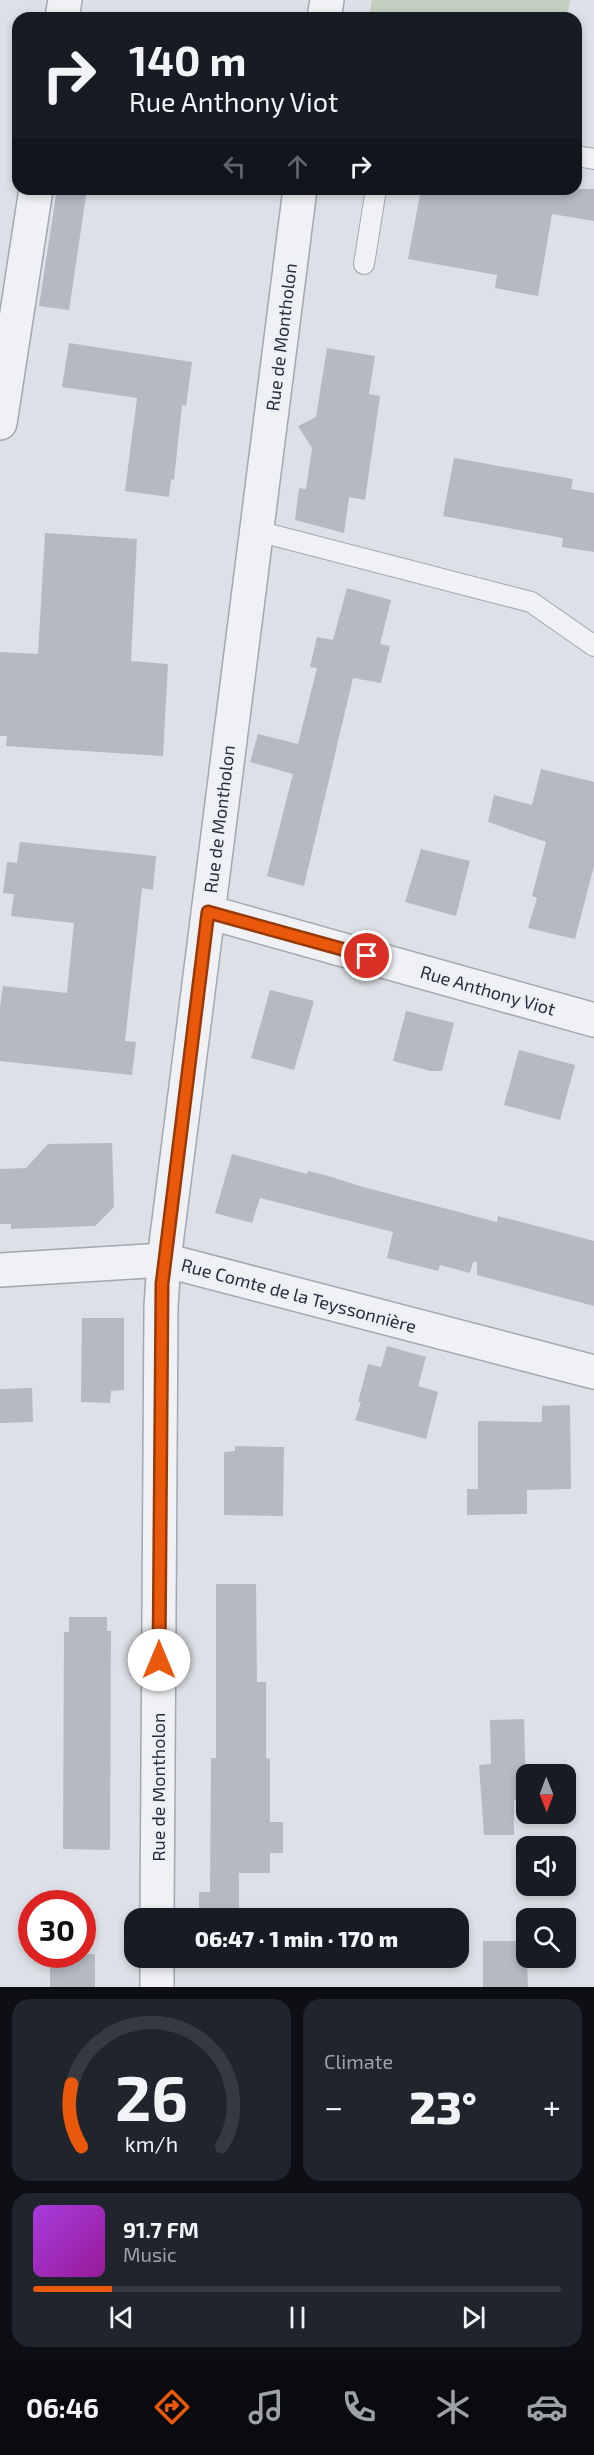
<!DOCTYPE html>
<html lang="en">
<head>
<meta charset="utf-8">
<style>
  :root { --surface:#171b24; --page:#20242c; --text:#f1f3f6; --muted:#9ea1a6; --line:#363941; --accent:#ea580c }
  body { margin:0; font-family:"Exo 2",sans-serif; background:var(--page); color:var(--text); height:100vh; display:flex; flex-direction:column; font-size:22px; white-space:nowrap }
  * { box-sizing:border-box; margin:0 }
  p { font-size:20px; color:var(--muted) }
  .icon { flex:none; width:33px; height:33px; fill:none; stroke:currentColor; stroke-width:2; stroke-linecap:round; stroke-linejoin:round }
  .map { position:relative; height:1987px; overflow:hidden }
  .sheet { display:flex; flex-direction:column; gap:12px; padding:12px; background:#0d0f14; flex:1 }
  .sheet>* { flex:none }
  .top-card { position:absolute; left:12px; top:12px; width:570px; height:183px; border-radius:18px; box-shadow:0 3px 9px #0003; background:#171b24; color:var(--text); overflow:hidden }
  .needle { width:39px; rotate:179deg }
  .tools { position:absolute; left:516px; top:1764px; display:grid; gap:12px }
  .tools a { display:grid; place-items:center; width:60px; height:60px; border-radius:12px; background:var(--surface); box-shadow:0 3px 9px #0003; font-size:30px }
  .speed { position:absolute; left:18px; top:1890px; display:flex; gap:12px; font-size:30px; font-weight:700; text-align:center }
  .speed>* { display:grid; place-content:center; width:78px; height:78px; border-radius:50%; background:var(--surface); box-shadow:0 3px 9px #0003; line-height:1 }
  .speed .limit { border:9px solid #d22; background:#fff; color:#111 }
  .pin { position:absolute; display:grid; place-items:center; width:51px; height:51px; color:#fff; margin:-26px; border:3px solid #fff; border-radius:50%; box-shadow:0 2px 6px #0007 }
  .me { position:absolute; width:66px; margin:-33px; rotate:0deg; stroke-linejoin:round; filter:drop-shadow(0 0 4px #0008) }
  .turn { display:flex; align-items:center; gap:21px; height:126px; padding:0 18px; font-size:27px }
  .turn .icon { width:78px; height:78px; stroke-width:2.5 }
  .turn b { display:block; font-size:42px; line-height:51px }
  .lanes { display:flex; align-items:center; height:57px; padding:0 18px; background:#0003; justify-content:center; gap:30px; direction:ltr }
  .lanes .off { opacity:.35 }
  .big { font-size:45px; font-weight:800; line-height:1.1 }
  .sheet .card { flex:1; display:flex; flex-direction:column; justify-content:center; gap:9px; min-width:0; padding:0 21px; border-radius:18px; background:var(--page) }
  .sheet .dial { align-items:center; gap:0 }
  .dial svg { height:156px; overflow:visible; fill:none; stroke:var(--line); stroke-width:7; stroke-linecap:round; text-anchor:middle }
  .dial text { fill:var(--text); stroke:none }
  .song { display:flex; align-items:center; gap:18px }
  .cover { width:72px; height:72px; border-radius:9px; background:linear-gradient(135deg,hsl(280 70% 55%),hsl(300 70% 35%)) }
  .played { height:6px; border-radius:3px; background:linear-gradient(90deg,var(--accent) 15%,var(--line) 15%) }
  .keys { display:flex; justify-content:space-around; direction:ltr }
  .heat { display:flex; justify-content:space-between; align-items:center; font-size:33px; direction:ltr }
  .sheet .tiles { flex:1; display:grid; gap:12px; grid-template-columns:1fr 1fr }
  .card:last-child { grid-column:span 2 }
  .trip { position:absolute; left:124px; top:1908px; width:345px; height:60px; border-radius:18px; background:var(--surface); box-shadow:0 3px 9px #0003; font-weight:800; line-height:60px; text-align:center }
  .tab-bar { display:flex; height:96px; justify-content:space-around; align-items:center; background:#090b0e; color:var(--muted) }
  .tab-bar .icon { width:42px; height:42px }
  .tab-bar .selected { color:var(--accent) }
  .tab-bar b { font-size:27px; color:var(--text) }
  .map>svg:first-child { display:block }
</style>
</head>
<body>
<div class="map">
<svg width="594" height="1987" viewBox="0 0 594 1987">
  <rect width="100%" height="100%" fill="#dde0e6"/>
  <path fill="#c2cfbe" d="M 372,0 L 570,0 L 567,18 L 369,18 Z"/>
  <path fill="#b4b9c2" d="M 57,189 L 87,189 L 69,310 L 39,306 Z
    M 421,189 L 594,189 L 594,221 L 552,214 L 538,296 L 495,288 L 497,275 L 408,259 Z
    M 69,343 L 192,362 L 186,406 L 182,405 L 174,480 L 171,479 L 169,497 L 125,491 L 137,398 L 62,387 Z
    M 327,348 L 375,356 L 369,394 L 380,396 L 365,500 L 349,497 L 344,533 L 295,520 L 299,488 L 306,489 L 312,448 L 298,426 L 316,417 Z
    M 454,458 L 573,479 L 571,489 L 594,493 L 594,552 L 562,547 L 563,538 L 443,516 Z
    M 45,533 L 137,539 L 131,661 L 168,664 L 163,756 L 6,746 L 7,736 L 0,736 L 0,652 L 38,654 Z
    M 347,588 L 391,600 L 380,644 L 390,646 L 381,683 L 353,678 L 304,886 L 267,876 L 293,774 L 250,762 L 258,734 L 298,744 L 317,668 L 310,667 L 317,637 L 333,640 Z
    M 541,769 L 594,782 L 594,866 L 575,939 L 528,928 L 537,898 L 532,896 L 546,842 L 488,822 L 494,795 L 532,805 Z
    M 20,842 L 156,856 L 153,890 L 142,888 L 125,1041 L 136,1042 L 132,1075 L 0,1061 L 0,1007 L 3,986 L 67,993 L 74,923 L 11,916 L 14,894 L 3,893 L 7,862 L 17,863 Z
    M 421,849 L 470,861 L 456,916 L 405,902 Z
    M 270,990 L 314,1001 L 294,1070 L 251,1058 Z
    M 406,1011 L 454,1023 L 442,1071 L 430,1071 L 393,1061 Z
    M 519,1050 L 575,1065 L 560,1120 L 504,1105 Z
    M 112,1143 L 114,1207 L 95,1226 L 11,1229 L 11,1224 L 0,1224 L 0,1169 L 26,1168 L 48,1144 Z
    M 232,1154 L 307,1174 L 308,1171 L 325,1175 L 363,1187 L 497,1222 L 498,1216 L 594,1241 L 594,1306 L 477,1275 L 477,1262 L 473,1262 L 470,1273 L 440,1265 L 438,1271 L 387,1258 L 393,1232 L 260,1198 L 252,1223 L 215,1213 Z
    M 82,1318 L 124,1318 L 124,1390 L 111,1391 L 110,1403 L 81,1402 Z
    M 387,1346 L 426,1357 L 418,1386 L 438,1392 L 426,1439 L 355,1420 L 361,1402 L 358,1402 L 368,1364 L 381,1367 Z
    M 32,1388 L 33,1422 L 0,1423 L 0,1389 Z
    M 570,1405 L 571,1489 L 527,1490 L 527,1514 L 467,1515 L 467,1489 L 478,1489 L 478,1421 L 542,1422 L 542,1406 Z
    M 235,1446 L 284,1447 L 283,1516 L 224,1515 L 224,1452 L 235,1451 Z
    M 216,1584 L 256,1584 L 257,1682 L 266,1682 L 266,1758 L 270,1759 L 270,1822 L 283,1822 L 283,1853 L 270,1853 L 270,1873 L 239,1873 L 239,1918 L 199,1918 L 199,1892 L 210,1892 L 211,1758 L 216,1758 Z
    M 69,1617 L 107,1617 L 107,1631 L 111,1631 L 110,1850 L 63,1849 L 64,1632 L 69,1632 Z
    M 524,1719 L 526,1792 L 516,1792 L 516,1800 L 514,1800 L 514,1835 L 484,1835 L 479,1765 L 491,1764 L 490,1720 Z
    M 483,1941 L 526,1941 L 528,1987 L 483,1987 Z
    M 50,1954 L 95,1954 L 95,1987 L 50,1987 Z"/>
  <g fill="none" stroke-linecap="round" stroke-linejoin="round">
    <g stroke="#a3a7af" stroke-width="22">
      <path id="lane" d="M 576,156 L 594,159
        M 364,264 L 376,189
        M 257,531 L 531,602 L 594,646"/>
    </g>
    <g stroke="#a3a7af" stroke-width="36">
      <path id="street" d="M 62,18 L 65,0
        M 324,18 L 327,0
        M 0,423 L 36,189
        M 208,912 L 594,1020
        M 0,1270 L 164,1260 L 594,1372
        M 157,1918 L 161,1307 L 164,1260 L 300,189
        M 157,1987 L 157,1958"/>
    </g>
    <use href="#lane" stroke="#eff1f4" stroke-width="20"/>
    <use href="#street" stroke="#eff1f4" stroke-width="33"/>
  </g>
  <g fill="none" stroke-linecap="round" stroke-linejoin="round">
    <g stroke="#983908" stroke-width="15">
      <path id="route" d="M 159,1660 L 162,1284 L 208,912 L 367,956"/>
    </g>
    <use href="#route" stroke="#ea580c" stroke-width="10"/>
  </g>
  <g text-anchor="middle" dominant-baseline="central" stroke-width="5" stroke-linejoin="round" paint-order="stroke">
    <g font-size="18" fill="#272e3b" stroke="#eceff4">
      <text transform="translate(281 337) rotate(-83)">Rue de Montholon</text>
      <text transform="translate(219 819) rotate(-83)">Rue de Montholon</text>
      <text transform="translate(488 990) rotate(16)">Rue Anthony Viot</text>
      <text transform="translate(299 1295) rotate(15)">Rue Comte de la Teyssonnière</text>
      <text transform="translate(158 1787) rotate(-90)">Rue de Montholon</text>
    </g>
  </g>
</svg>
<div class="tools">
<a><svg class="needle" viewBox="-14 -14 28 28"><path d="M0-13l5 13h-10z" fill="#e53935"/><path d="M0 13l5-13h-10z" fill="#9ea1a6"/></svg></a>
<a><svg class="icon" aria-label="sound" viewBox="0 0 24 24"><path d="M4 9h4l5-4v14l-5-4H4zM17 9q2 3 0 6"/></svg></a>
<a><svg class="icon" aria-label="search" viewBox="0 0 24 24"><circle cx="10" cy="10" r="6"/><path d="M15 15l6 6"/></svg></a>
</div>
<div class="speed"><div class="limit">30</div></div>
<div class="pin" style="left:367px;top:956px;background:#d93025"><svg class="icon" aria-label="arrive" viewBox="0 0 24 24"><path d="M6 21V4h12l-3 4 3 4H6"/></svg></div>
<svg class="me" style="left:159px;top:1660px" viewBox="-20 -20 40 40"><circle r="19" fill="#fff"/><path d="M0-13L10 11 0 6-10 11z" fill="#ea580c"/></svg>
<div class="trip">06:47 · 1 min · 170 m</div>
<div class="top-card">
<div class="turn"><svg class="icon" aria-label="right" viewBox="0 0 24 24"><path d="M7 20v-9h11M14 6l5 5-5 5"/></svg><div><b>140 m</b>Rue Anthony Viot</div></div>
<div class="lanes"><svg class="icon off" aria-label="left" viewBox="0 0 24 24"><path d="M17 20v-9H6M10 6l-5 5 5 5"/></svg><svg class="icon off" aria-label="ahead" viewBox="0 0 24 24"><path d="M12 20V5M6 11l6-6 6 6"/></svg><svg class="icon" aria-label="right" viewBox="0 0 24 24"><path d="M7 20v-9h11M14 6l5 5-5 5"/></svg></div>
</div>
</div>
<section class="sheet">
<div class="tiles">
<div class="card dial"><svg viewBox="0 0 100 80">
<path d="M14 69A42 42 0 1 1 86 69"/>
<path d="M14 69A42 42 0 0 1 9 37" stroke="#ea580c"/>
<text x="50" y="56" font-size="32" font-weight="700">26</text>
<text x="50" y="72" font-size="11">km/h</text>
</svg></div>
<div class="card"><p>Climate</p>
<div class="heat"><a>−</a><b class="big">23°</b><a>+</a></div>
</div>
<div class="card">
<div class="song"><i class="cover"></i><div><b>91.7 FM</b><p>Music</p></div></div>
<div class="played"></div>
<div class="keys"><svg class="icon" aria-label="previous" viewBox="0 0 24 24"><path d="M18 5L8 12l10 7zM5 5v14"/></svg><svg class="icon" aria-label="pause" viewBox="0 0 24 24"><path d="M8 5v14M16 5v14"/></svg><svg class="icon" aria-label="next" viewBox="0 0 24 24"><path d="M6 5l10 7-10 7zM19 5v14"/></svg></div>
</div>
</div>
</section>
<nav class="tab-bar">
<b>06:46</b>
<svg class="icon selected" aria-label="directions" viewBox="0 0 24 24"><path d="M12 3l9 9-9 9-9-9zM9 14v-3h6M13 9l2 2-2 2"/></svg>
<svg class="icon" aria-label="music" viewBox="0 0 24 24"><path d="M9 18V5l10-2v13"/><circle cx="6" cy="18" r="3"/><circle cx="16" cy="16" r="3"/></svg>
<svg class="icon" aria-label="phone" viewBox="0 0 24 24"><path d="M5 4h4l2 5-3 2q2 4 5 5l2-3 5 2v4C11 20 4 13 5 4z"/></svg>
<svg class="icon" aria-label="climate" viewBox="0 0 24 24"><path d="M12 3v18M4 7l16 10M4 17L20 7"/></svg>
<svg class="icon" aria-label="car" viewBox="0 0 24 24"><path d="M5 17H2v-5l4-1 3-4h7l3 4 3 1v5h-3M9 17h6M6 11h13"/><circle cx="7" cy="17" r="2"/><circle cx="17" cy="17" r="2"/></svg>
</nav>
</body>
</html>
